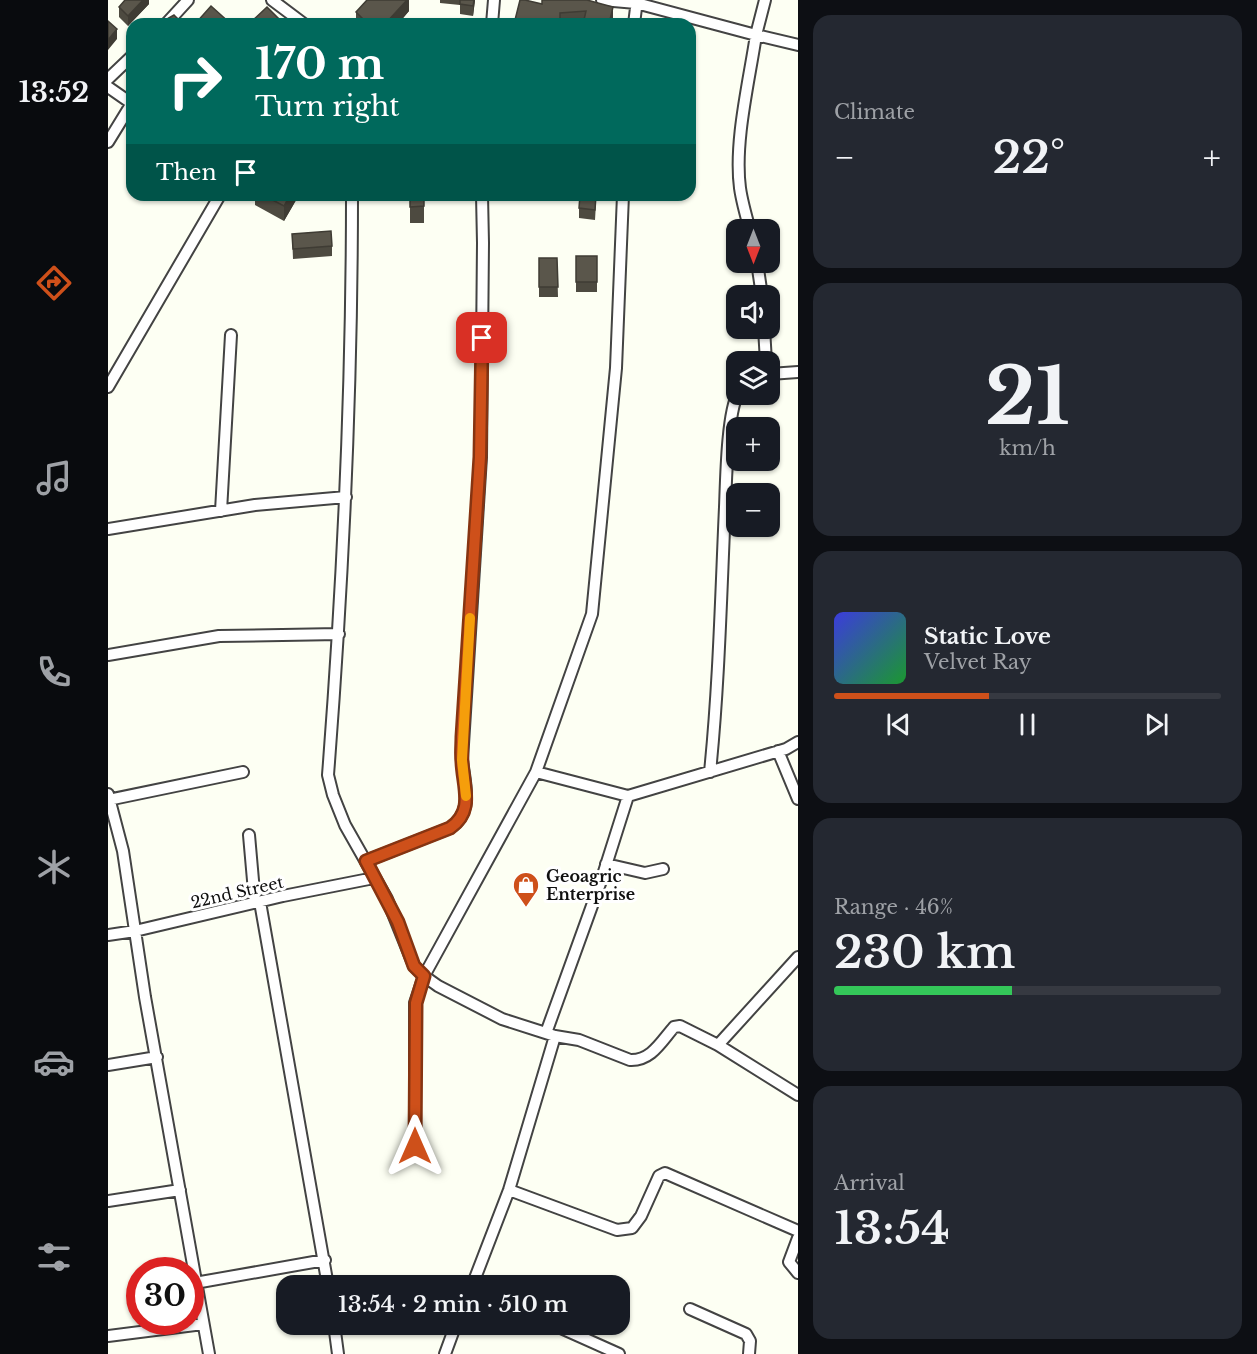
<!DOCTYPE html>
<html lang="en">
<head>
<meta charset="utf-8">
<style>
  :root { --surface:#171b24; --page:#242831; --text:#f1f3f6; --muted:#9ea1a6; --line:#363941; --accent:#ce501a }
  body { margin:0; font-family:"Libre Baskerville",serif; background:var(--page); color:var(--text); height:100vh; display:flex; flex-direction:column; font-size:22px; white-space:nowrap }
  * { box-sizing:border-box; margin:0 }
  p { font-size:20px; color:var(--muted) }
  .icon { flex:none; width:33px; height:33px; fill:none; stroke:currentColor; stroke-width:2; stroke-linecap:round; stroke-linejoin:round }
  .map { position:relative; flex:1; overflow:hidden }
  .sheet { display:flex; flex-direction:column; gap:15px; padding:15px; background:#0d0f14; width:459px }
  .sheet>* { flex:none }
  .top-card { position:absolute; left:18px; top:18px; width:570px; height:183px; border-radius:18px; box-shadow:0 2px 4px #0004; background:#00695c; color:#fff; overflow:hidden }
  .needle { width:39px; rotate:180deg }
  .buttons { position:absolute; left:618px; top:219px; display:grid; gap:12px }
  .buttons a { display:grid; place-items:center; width:54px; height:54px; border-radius:12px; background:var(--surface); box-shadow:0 2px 4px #0004; font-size:30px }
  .speed { position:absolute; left:18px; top:1257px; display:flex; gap:12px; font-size:30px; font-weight:700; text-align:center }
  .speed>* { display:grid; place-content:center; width:78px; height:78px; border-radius:50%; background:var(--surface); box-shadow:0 2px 4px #0004; line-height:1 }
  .speed .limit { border:9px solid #d22; background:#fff; color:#111 }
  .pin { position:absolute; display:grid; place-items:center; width:51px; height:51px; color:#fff; margin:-26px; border-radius:12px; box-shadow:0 3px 9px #0006 }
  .me { position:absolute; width:66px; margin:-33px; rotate:0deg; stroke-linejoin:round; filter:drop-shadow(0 0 4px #0008) }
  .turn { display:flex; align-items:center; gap:21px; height:126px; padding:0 30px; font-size:27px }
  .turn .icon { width:78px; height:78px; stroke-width:2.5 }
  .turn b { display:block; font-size:42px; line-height:51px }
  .then { display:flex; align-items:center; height:57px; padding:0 30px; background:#0003; gap:12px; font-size:22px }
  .big { font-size:45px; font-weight:600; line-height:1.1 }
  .sheet .tile { flex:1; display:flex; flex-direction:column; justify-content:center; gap:9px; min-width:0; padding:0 21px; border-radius:18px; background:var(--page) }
  .sheet .dial { align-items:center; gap:0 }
  .dial b { font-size:78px; line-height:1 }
  .song { display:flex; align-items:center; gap:18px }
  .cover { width:72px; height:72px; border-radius:9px; background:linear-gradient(135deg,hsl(240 70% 55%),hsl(130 70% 35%)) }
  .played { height:6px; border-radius:3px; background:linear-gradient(90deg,var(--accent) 40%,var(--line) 40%) }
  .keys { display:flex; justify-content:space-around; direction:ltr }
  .heat { display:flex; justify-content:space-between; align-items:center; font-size:33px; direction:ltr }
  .charge { height:9px; border-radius:4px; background:linear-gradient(90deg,#34c759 46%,var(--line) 0) }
  .trip { position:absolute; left:168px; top:1275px; width:354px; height:60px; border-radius:18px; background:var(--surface); box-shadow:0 2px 4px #0004; font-weight:600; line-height:60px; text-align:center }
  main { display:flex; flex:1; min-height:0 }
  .menu { display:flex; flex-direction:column; width:108px; justify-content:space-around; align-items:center; background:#090b0e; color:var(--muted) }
  .menu .icon { width:42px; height:42px }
  .menu .on { color:var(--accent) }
  .menu b { font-size:27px; color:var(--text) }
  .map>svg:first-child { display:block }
</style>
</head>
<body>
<main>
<nav class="menu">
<b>13:52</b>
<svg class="icon on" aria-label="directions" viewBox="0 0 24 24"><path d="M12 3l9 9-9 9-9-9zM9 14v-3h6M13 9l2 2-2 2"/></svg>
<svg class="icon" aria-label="music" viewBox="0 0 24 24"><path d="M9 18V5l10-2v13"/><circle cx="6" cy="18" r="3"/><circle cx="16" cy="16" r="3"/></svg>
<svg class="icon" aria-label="phone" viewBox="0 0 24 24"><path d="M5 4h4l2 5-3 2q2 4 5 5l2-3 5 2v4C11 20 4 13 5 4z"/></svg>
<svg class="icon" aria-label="climate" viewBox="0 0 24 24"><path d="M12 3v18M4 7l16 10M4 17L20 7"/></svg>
<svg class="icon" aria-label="car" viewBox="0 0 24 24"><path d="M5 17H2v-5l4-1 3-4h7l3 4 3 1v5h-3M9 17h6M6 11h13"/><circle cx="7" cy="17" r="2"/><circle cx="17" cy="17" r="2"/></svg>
<svg class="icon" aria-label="filters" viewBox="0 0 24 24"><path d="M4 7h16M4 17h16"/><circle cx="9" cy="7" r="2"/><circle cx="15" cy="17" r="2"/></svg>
</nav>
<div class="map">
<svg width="690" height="1354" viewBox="0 0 690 1354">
  <rect width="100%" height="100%" fill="#fdfff3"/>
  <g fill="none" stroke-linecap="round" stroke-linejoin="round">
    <g stroke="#434343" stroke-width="14">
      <path id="minor" d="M 164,0 L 196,24
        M 494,0 L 528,3 L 648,35 L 657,0
        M 58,24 L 80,0
        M 384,24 L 386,0
        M 526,24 L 529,0
        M 0,79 L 24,56
        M 0,87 L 23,103
        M 0,142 L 24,103
        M 244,195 C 244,389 235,582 220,775 L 225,795 L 237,825 L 279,899 L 306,966 L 316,976 L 330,986 L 394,1019 L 447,1036 L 471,1040 L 522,1060 C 543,1061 553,1042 566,1027 L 572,1026 L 610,1045 L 690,1095
        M 642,230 C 638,216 634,202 632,188 C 626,142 641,82 648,35 L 690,45
        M 649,262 L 654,296
        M 656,328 L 658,362
        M 662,374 L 690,372
        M 0,387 L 112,195
        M 113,511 L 123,335
        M 0,529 L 147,505 L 238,497
        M 0,655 L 111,636 L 231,634
        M 670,751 L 690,799
        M 428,772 L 520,796 L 678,749 L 690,742
        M 602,772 C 611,684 613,595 617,507 C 618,483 619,412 630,394
        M 0,794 L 15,851 L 37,997 L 101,1354
        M 0,800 L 135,772
        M 141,835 L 147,903
        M 258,861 L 342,828 C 366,812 357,785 354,760 L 373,457 L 375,243 L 374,195
        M 498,864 L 537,873 L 555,869
        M 152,902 L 220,1286
        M 0,935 L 27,931 L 175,896 L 266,878
        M 438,1033 L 494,878 L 520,796
        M 610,1045 L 690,957
        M 0,1065 L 49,1057
        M 307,1146 L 307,1003 L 316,976 L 428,772 L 484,614 L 508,368 L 515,195
        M 401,1190 L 509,1230 L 524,1228 L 533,1216 L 551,1176 L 557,1173 L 690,1231
        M 0,1201 L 72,1190
        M 690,1238 L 681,1262 L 690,1273
        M 367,1278 L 379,1286
        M 87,1283 L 217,1260
        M 364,1286 L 401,1190 L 447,1036
        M 582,1309 L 638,1334 L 642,1341 L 641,1354
        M 226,1324 L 230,1354
        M 444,1324 L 511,1354
        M 0,1336 L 95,1324
        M 337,1354 L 348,1324"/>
    </g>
    <use href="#minor" stroke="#fff" stroke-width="10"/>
  </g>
  <path fill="#4d4a40" d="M 41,0 L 41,4 L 20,26 L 11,17 L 11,7 Z
    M 301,0 L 301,11 L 290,24 L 248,24 L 248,12 Z
    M 332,0 L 367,0 L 365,16 L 352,14 L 352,5 L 332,3 Z
    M 434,0 L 505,19 L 504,24 L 407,24 L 407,20 L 434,4 Z
    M 147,195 L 191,195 L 176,221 L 147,205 Z
    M 302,195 L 316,195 L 316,223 L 302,223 Z
    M 488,203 L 487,220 L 471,218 L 471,208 Z
    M 184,234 L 224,246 L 224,256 L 185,259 Z
    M 468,256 L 489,256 L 489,292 L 468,292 Z
    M 431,258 L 449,258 L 450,297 L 431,297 Z"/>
  <path fill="#3f3c34" d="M 35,0 L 41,0 L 41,4 L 20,26 L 20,16 Z
    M 299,0 L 301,0 L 301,11 L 290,24 L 277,24 Z
    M 366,0 L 367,0 L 365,16 L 365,6 Z
    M 505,7 L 505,19 L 504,24 L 501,24 Z
    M 9,29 L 9,39 L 0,50 L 0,40 Z
    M 182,195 L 191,195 L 176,221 L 176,206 Z"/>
  <path fill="#5a564b" stroke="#3f3c34" stroke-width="1.5" d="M 17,0 L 35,0 L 20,16 L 11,7 Z
    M 259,0 L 299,0 L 277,24 L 260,24 L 248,12 Z
    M 352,0 L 366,0 L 365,6 L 352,4 Z
    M 412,0 L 417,0 L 434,4 L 434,0 L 479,0 L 505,7 L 501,24 L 475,24 L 478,11 L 452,13 L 452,24 L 425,24 L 407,20 Z
    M 103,6 L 123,24 L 87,24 Z
    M 159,7 L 172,20 L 167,24 L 141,24 Z
    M 66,15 L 75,24 L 54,24 L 57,20 Z
    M 0,21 L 9,29 L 0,40 Z
    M 155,195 L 182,195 L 176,206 Z
    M 302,195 L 316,195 L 316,206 L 302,207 Z
    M 472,195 L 488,195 L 487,210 L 471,208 Z
    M 223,231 L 224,246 L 185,249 L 184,234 Z
    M 468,256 L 489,256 L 489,282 L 468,282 Z
    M 431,258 L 449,258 L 450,287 L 431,287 Z"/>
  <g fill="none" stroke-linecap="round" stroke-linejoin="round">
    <g stroke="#863411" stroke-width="15">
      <path id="route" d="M 307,1146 L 308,1003 L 316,976 L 306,966 L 290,922 L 258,861 L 342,828 C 367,811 355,787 354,762 C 353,754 354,745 354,737 L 372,457 L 374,338"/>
    </g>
    <use href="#route" stroke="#ce501a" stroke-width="10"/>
    <path stroke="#f59e0b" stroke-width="10" d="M 358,796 L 354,760 L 362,618"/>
  </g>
  <defs>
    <g id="shop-pin" transform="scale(1.35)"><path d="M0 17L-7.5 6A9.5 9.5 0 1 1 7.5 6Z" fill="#ce501a" stroke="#fff"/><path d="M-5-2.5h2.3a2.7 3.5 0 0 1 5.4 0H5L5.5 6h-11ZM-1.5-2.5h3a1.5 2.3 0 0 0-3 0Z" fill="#fff"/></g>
  </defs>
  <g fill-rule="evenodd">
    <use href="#shop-pin" x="418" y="885"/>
  </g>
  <g text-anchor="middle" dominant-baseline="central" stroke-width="6" stroke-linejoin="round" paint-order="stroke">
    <g font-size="16" font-weight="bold" fill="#101010" stroke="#fff" text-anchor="start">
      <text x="438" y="876">Geoagric<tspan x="438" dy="18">Enterprise</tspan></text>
    </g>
    <g font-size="16" fill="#101010" stroke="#fff">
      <text transform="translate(129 892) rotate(-13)">22nd Street</text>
    </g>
  </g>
</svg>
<div class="buttons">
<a><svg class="needle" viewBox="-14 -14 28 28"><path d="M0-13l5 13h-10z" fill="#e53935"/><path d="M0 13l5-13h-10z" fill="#9ea1a6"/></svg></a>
<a><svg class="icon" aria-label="sound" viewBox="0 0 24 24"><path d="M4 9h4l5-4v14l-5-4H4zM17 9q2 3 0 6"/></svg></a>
<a><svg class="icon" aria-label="layers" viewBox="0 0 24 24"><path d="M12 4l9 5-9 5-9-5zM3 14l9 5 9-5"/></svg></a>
<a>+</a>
<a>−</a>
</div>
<div class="speed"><div class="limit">30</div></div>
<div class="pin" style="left:374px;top:338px;background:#d93025"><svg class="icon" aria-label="arrive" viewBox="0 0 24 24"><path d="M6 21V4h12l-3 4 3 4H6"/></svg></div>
<svg class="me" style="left:307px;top:1146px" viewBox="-20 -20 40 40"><path d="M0-17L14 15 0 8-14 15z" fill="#ce501a" stroke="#fff" stroke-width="4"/></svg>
<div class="trip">13:54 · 2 min · 510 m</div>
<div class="top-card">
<div class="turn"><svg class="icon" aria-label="right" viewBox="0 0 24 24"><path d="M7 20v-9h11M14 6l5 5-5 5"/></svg><div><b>170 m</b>Turn right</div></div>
<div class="then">Then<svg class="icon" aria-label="arrive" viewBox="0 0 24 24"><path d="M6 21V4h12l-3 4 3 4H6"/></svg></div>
</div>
</div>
<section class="sheet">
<div class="tile"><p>Climate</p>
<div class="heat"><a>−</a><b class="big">22°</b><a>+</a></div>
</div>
<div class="tile dial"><b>21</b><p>km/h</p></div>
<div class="tile">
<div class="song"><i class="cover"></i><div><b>Static Love</b><p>Velvet Ray</p></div></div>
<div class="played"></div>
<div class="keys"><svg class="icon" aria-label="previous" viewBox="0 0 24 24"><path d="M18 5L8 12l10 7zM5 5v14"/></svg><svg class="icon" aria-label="pause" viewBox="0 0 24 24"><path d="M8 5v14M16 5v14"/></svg><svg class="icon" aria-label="next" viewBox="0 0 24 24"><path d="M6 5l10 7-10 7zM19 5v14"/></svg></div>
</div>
<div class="tile"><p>Range · 46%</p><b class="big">230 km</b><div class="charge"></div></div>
<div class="tile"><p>Arrival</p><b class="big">13:54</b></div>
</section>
</main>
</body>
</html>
